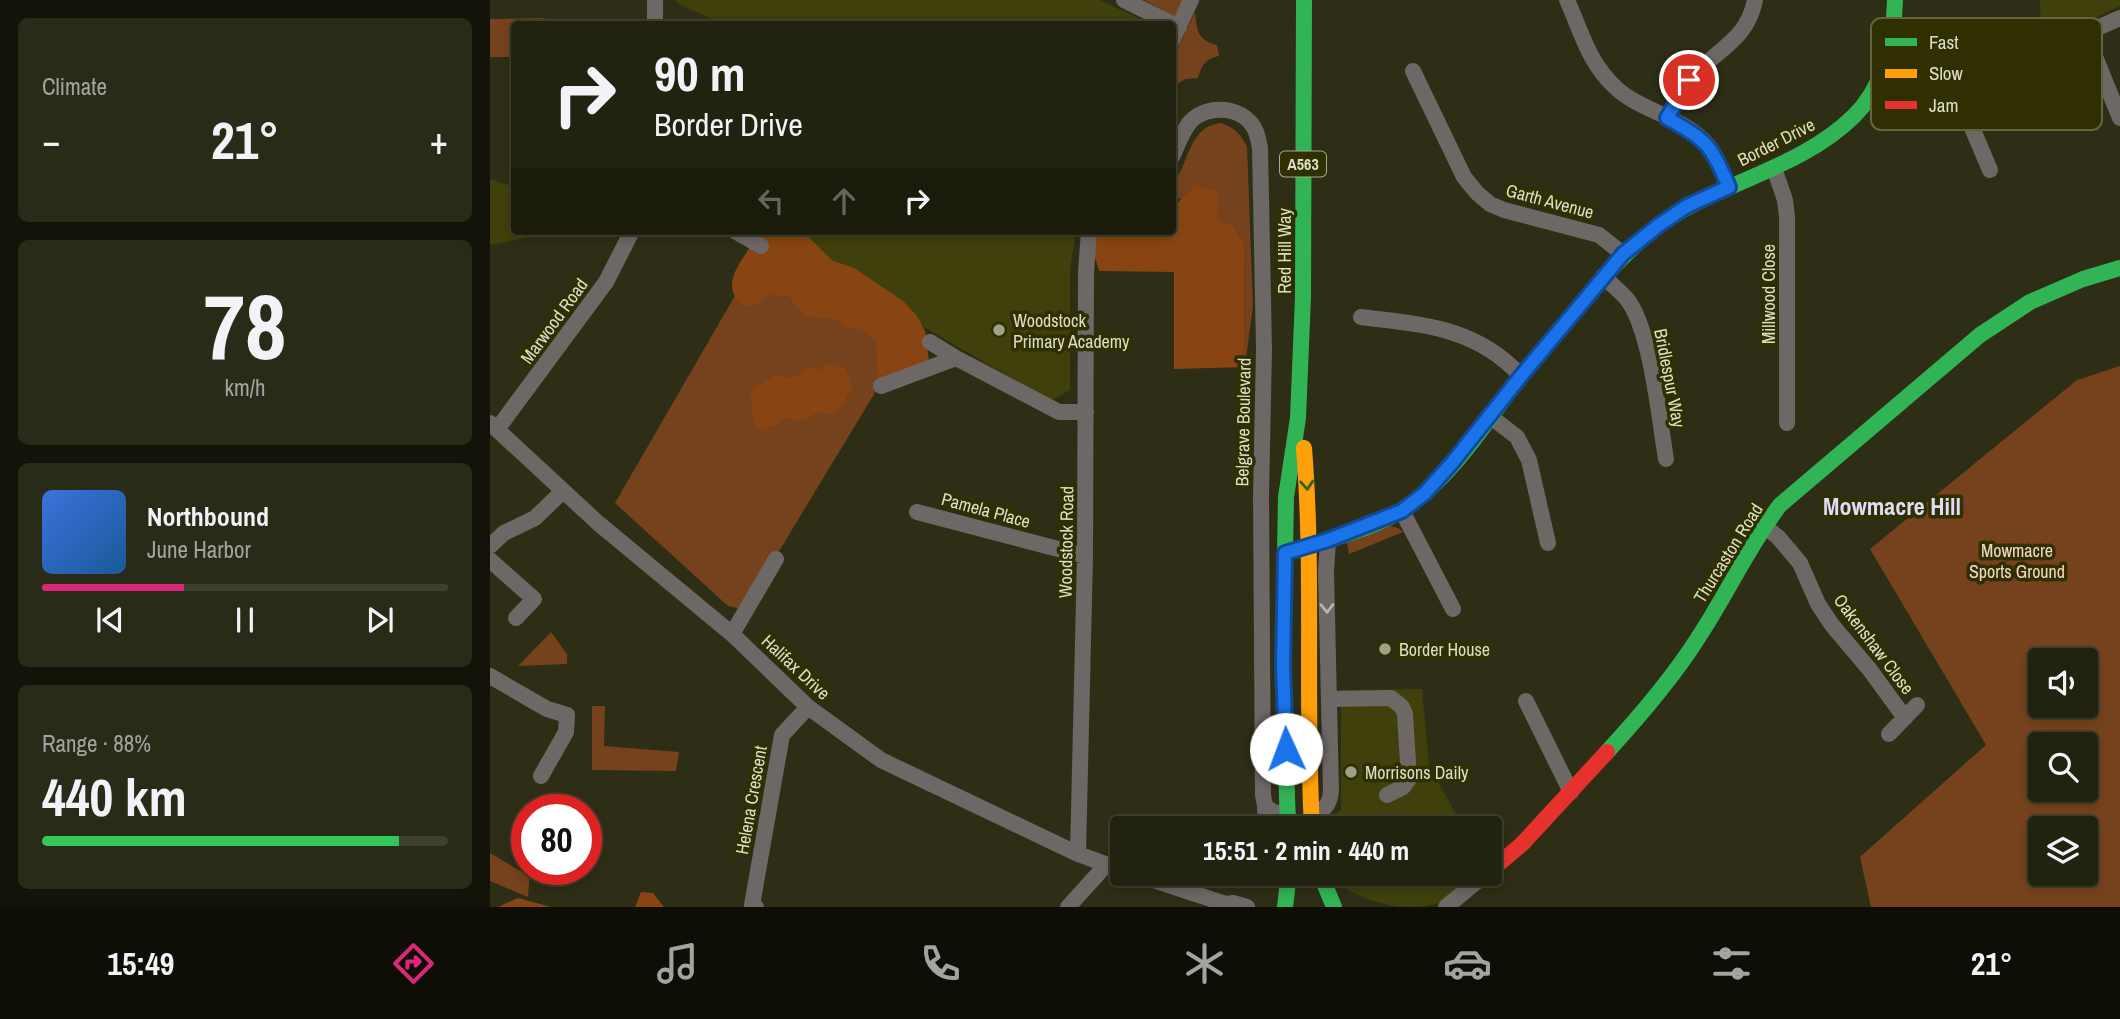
<!DOCTYPE html>
<html lang="en">
<head>
<meta charset="utf-8">
<style>
  :root { --surface:#222210; --page:#2a2a19; --text:#f1f3f6; --muted:#a2a49f; --line:#3f3f30; --accent:#db2777 }
  body { margin:0; font-family:"Archivo Narrow",sans-serif; background:var(--page); color:var(--text); height:100vh; display:flex; flex-direction:column; font-size:26px; white-space:nowrap }
  * { box-sizing:border-box; margin:0 }
  p { font-size:23px; color:var(--muted) }
  .icon { flex:none; width:38px; height:38px; fill:none; stroke:currentColor; stroke-width:2; stroke-linecap:round; stroke-linejoin:round }
  .map { position:relative; flex:1; overflow:hidden }
  .details { display:flex; flex-direction:column; gap:18px; padding:18px; background:#131309; width:490px }
  .details>* { flex:none }
  .top-card { position:absolute; left:21px; top:21px; width:665px; height:214px; border-radius:7px; box-shadow:0 4px 10px #0003,0 0 0 2px var(--line); background:#222210; color:var(--text); overflow:hidden }
  .controls { position:absolute; left:1538px; top:648px; display:grid; gap:14px }
  .controls a { display:grid; place-items:center; width:70px; height:70px; border-radius:7px; background:var(--surface); box-shadow:0 4px 10px #0003,0 0 0 2px var(--line); font-size:35px }
  .speed { position:absolute; left:21px; top:794px; display:flex; gap:14px; font-size:35px; font-weight:700; text-align:center }
  .speed>* { display:grid; place-content:center; width:91px; height:91px; border-radius:50%; background:var(--surface); box-shadow:0 4px 10px #0003,0 0 0 2px var(--line); line-height:1 }
  .speed .limit { border:10px solid #d22; background:#fff; color:#111 }
  .pin { position:absolute; display:grid; place-items:center; width:60px; height:60px; color:#fff; margin:-30px; border:4px solid #fff; border-radius:50%; box-shadow:0 2px 7px #0007 }
  .me { position:absolute; width:77px; margin:-38px; rotate:358deg; stroke-linejoin:round; filter:drop-shadow(0 0 5px #0008) }
  .turn { display:flex; align-items:center; gap:24px; height:147px; padding:0 28px; font-size:32px }
  .turn .icon { width:91px; height:91px; stroke-width:2.5 }
  .turn b { display:block; font-size:49px; line-height:60px }
  .lanes { display:flex; align-items:center; height:66px; padding:0 28px; background:#0003; justify-content:center; gap:35px; direction:ltr }
  .lanes .off { opacity:.35 }
  .big { font-size:52px; font-weight:700; line-height:1.1 }
  .details .tile { flex:1; display:flex; flex-direction:column; justify-content:center; gap:10px; min-width:0; padding:0 24px; border-radius:10px; background:var(--page) }
  .details .dial { align-items:center; gap:0 }
  .dial b { font-size:91px; line-height:1 }
  .song { display:flex; align-items:center; gap:21px }
  .cover { width:84px; height:84px; border-radius:10px; background:linear-gradient(135deg,hsl(220 70% 55%),hsl(210 70% 35%)) }
  .played { height:7px; border-radius:4px; background:linear-gradient(90deg,var(--accent) 35%,var(--line) 35%) }
  .keys { display:flex; justify-content:space-around; direction:ltr }
  .heat { display:flex; justify-content:space-between; align-items:center; font-size:38px; direction:ltr }
  .charge { height:10px; border-radius:5px; background:linear-gradient(90deg,#34c759 88%,var(--line) 0) }
  .trip { position:absolute; left:620px; top:816px; width:392px; height:70px; border-radius:7px; background:var(--surface); box-shadow:0 4px 10px #0003,0 0 0 2px var(--line); font-weight:700; line-height:70px; text-align:center }
  .dock { display:flex; height:112px; justify-content:space-around; align-items:center; background:#0e0e06; color:var(--muted) }
  .dock .icon { width:49px; height:49px }
  .dock .on { color:var(--accent) }
  .dock b { font-size:32px; color:var(--text) }
  main { display:flex; flex:1; min-height:0 }
  .map>svg:first-child { display:block }
</style>
</head>
<body>
<main>
<section class="details">
<div class="tile"><p>Climate</p>
<div class="heat"><a>−</a><b class="big">21°</b><a>+</a></div>
</div>
<div class="tile dial"><b>78</b><p>km/h</p></div>
<div class="tile">
<div class="song"><i class="cover"></i><div><b>Northbound</b><p>June Harbor</p></div></div>
<div class="played"></div>
<div class="keys"><svg class="icon" aria-label="previous" viewBox="0 0 24 24"><path d="M18 5L8 12l10 7zM5 5v14"/></svg><svg class="icon" aria-label="pause" viewBox="0 0 24 24"><path d="M8 5v14M16 5v14"/></svg><svg class="icon" aria-label="next" viewBox="0 0 24 24"><path d="M6 5l10 7-10 7zM19 5v14"/></svg></div>
</div>
<div class="tile"><p>Range · 88%</p><b class="big">440 km</b><div class="charge"></div></div>
</section>
<div class="map">
<svg width="1630" height="907" viewBox="0 0 1630 907">
  <rect width="100%" height="100%" fill="#2e2e16"/>
  <path fill="#3f400c" d="M 185,0 L 610,0 L 654,21 L 655,24 L 233,24 L 189,4 Z
    M 1550,0 L 1630,0 L 1630,6 L 1551,43 Z
    M 0,179 L 24,187 L 24,231 L 51,231 L 50,235 L 0,245 Z
    M 269,231 L 586,231 L 580,270 L 580,390 L 561,401 Z
    M 932,689 L 939,764 L 973,828 L 839,828 L 836,821 L 851,810 L 851,690 Z
    M 853,873 L 987,873 L 952,903 L 930,907 L 908,907 L 879,900 L 858,890 Z"/>
  <path fill="#76421d" fill-rule="evenodd" d="M 654,0 L 693,0 L 686,17 Z
    M 705,12 C 707,30 707,40 727,45 L 729,56 C 715,59 712,65 708,78 L 695,79 L 683,87 L 683,58 Z
    M 55,18 L 55,24 L 24,24 L 24,57 L 0,57 L 0,19 Z
    M 731,123 C 745,128 751,134 757,147 L 763,306 L 755,367 L 754,245 L 727,220 L 689,198 L 683,211 C 683,203 680,191 683,184 C 684,179 689,174 691,170 C 701,148 705,126 731,123 Z
    M 272,249 L 418,332 L 389,386 L 257,604 L 247,608 L 238,606 L 125,503 Z
    M 1630,366 L 1630,907 L 1381,907 L 1370,857 L 1496,745 L 1380,549 L 1587,380 ZM 1550,660 L 1596,660 L 1596,705 L 1550,705 ZM 1550,744 L 1596,744 L 1596,789 L 1550,789 ZM 1550,828 L 1596,828 L 1596,873 L 1550,873 Z
    M 900,526 L 908,528 L 913,532 L 859,554 L 857,543 Z
    M 61,632 L 77,654 L 77,664 L 28,666 Z
    M 102,706 L 115,706 L 114,746 L 189,752 L 186,771 L 102,770 Z
    M 0,853 L 30,871 L 37,862 L 37,870 L 40,870 L 38,897 L 0,881 Z"/>
  <path fill="#884513" d="M 706,186 L 728,192 L 727,220 L 742,225 L 754,245 L 755,367 L 684,369 L 684,272 L 609,271 L 598,234 L 600,231 L 682,231 C 683,206 686,201 706,186 Z
    M 273,231 L 312,231 L 343,261 L 364,268 L 413,301 L 427,316 L 435,331 L 439,361 L 388,382 L 386,340 C 376,332 369,330 357,326 C 350,324 347,318 338,318 C 330,317 324,319 316,315 C 309,311 303,301 298,295 L 286,296 L 280,292 C 273,302 266,306 254,306 C 225,284 256,258 268,234 Z
    M 340,363 L 355,368 L 363,387 C 351,402 353,419 327,412 C 315,422 309,423 295,417 L 287,425 L 272,430 L 263,423 C 263,411 260,402 261,390 L 286,375 C 301,380 308,378 319,366 L 331,371 L 334,365 Z
    M 151,892 L 163,893 L 174,907 L 145,907 Z
    M 28,898 L 61,907 L 8,907 Z"/>
  <g fill="none" stroke-linecap="round" stroke-linejoin="round">
    <path stroke="#6d6766" stroke-width="16" d="M 165,0 L 165,24
      M 634,0 L 689,27
      M 1077,0 C 1092,33 1098,62 1126,88 C 1151,111 1189,116 1213,140 C 1226,152 1232,171 1239,187
      M 1595,32 L 1630,118
      M 682,41 L 701,0
      M 923,71 L 974,177 L 987,193 L 1000,204 L 1014,210 L 1109,235 L 1133,254
      M 1387,88 L 1416,103 L 1440,101 L 1630,18
      M 1466,90 L 1500,170
      M 1177,118 C 1184,106 1191,91 1200,80 C 1224,50 1257,42 1265,0
      M 682,157 C 687,146 692,132 700,122 C 719,102 756,107 766,132 C 768,137 769,143 770,148 L 774,349 L 771,496 L 773,795 L 775,806 L 783,812 L 798,814
      M 1284,168 L 1295,200 L 1297,217 L 1297,423
      M 245,231 L 271,246
      M 1113,276 C 1121,284 1130,291 1137,299 C 1161,330 1169,418 1176,459
      M 871,317 C 934,325 986,327 1031,376
      M 440,342 L 466,358 L 569,412 L 596,412
      M 391,386 L 466,358
      M 1001,417 L 1027,437 L 1039,460 L 1058,543
      M 0,423 L 108,523 L 242,634 L 318,707 L 391,760 L 588,854 L 632,870
      M 8,428 L 116,282 L 142,231
      M 912,511 L 963,609
      M 427,512 L 595,556
      M 1274,526 L 1288,537 L 1310,563 L 1328,604 L 1342,625 L 1380,670 L 1415,718
      M 0,546 L 14,533 L 45,518 L 72,492
      M 0,560 L 44,599 L 26,618
      M 242,634 L 286,559
      M 0,676 L 57,709 L 77,715 L 76,732 L 51,776
      M 840,699 L 901,698 L 912,707 L 915,714 L 919,779 L 913,787 L 897,795
      M 1036,701 L 1081,792
      M 1399,734 L 1427,705
      M 775,806 L 776,828
      M 821,817 C 833,810 840,806 841,791 L 836,571 L 838,540
      M 588,854 L 595,556 L 596,272 L 599,231
      M 642,873 L 736,904 L 743,903 L 757,907
      M 266,907 L 262,905 L 292,735 L 318,707
      M 578,907 L 616,865
      M 956,907 L 997,873"/>
    <path stroke="#30b455" stroke-width="16" d="M 805,550 C 834,542 890,525 914,509 C 959,479 990,431 1022,388 C 1039,365 1058,344 1076,322 C 1103,290 1129,257 1163,230 C 1224,182 1307,172 1364,116 C 1395,85 1404,42 1405,0
      M 1117,752 C 1150,716 1182,679 1208,638 C 1237,594 1258,547 1290,505 L 1490,335 L 1540,302 L 1593,279 L 1630,268
      M 798,828 L 793,665 L 796,497 L 808,418 L 813,297 L 814,0
      M 830,873 L 844,907
      M 795,907 L 799,873"/>
    <path stroke="#ff9f0a" stroke-width="16" d="M 814,448 C 824,574 815,701 822,828"/>
    <path stroke="#e5322d" stroke-width="16" d="M 999,872 L 1032,844 L 1117,752"/>
  </g>
  <defs><path id="oneway-chevron" d="M-2-3.5L2.5 0L-2 3.5" fill="none" stroke-width="1.6" stroke-linecap="round" stroke-linejoin="round" transform="scale(1.75)"/></defs>
  <use stroke="#2f6423" href="#oneway-chevron" transform="translate(817 485) rotate(86)"/>
  <use stroke="#b6b4a5" href="#oneway-chevron" transform="translate(837 608) rotate(89)"/>
  <g fill="none" stroke-linecap="round" stroke-linejoin="round">
    <g stroke="#114b97" stroke-width="18">
      <path id="route" d="M 796,749 L 793,666 L 795,553 L 838,540 L 912,511 L 935,493 L 962,463 L 1031,376 L 1133,254 L 1169,225 L 1197,206 L 1239,187 C 1220,144 1218,141 1177,118 L 1199,80"/>
    </g>
    <use href="#route" stroke="#1a73e8" stroke-width="12"/>
  </g>
  <g fill="#a0a089" stroke="#2f2f01" stroke-width="2.5">
    <circle cx="509" cy="330" r="7"/>
    <circle cx="895" cy="649" r="7"/>
    <circle cx="861" cy="772" r="7"/>
  </g>
  <g text-anchor="middle" dominant-baseline="central" stroke-width="7" stroke-linejoin="round" paint-order="stroke">
    <rect fill="#2f2f01" stroke="#a9aa8c" stroke-width="2" x="790" y="151.5" width="46" height="25" rx="5"/>
    <g font-size="16" font-weight="bold" fill="#dddec7">
      <text x="813" y="164">A563</text>
    </g>
    <g font-size="18" fill="#dddec7" stroke="#2f2f01">
      <text transform="translate(1286 142) rotate(-27)">Border Drive</text>
      <text transform="translate(1060 201) rotate(15)">Garth Avenue</text>
      <text transform="translate(794 251) rotate(-90)">Red Hill Way</text>
      <text transform="translate(1278 294) rotate(-90)">Millwood Close</text>
      <text transform="translate(64 321) rotate(-54)">Marwood Road</text>
      <text transform="translate(1180 378) rotate(79)">Bridlespur Way</text>
      <text transform="translate(753 422) rotate(-89)">Belgrave Boulevard</text>
      <text transform="translate(496 510) rotate(15)">Pamela Place</text>
      <text transform="translate(576 542) rotate(-89)">Woodstock Road</text>
      <text transform="translate(1238 553) rotate(-58)">Thurcaston Road</text>
      <text transform="translate(1384 644) rotate(53)">Oakenshaw Close</text>
      <text transform="translate(306 667) rotate(43)">Halifax Drive</text>
      <text transform="translate(261 800) rotate(-80)">Helena Crescent</text>
    </g>
    <g font-size="18" fill="#dddec7" stroke="#2f2f01" text-anchor="start">
      <text x="523" y="320">Woodstock<tspan x="523" dy="21">Primary Academy</tspan></text>
      <text x="909" y="649">Border House</text>
      <text x="875" y="772">Morrisons Daily</text>
    </g>
    <g font-size="18" fill="#f2d7c8" stroke="#2f2f01">
      <text x="1527" y="550">Mowmacre<tspan x="1527" dy="21">Sports Ground</tspan></text>
    </g>
    <g font-size="24" font-weight="bold" fill="#dfdcf9" stroke="#2f2f01">
      <text x="1402" y="506">Mowmacre Hill</text>
    </g>
  </g>
  <rect x="1381" y="18" width="231" height="112" rx="10" fill="#2f2f01" stroke="#63643c" stroke-width="2"/>
  <rect x="1395" y="38" width="32" height="8" fill="#30b455"/>
  <rect x="1395" y="69" width="32" height="9" fill="#ff9f0a"/>
  <rect x="1395" y="101" width="32" height="8" fill="#e5322d"/>
  <g font-size="19" fill="#dddec7">
    <text x="1439" y="49">Fast</text>
    <text x="1439" y="80">Slow</text>
    <text x="1439" y="112">Jam</text>
  </g>
</svg>
<div class="controls">
<a><svg class="icon" aria-label="sound" viewBox="0 0 24 24"><path d="M4 9h4l5-4v14l-5-4H4zM17 9q2 3 0 6"/></svg></a>
<a><svg class="icon" aria-label="search" viewBox="0 0 24 24"><circle cx="10" cy="10" r="6"/><path d="M15 15l6 6"/></svg></a>
<a><svg class="icon" aria-label="layers" viewBox="0 0 24 24"><path d="M12 4l9 5-9 5-9-5zM3 14l9 5 9-5"/></svg></a>
</div>
<div class="speed"><div class="limit">80</div></div>
<div class="pin" style="left:1199px;top:80px;background:#d93025"><svg class="icon" aria-label="arrive" viewBox="0 0 24 24"><path d="M6 21V4h12l-3 4 3 4H6"/></svg></div>
<svg class="me" style="left:796px;top:749px" viewBox="-20 -20 40 40"><circle r="19" fill="#fff"/><path d="M0-13L10 11 0 6-10 11z" fill="#1a73e8"/></svg>
<div class="trip">15:51 · 2 min · 440 m</div>
<div class="top-card">
<div class="turn"><svg class="icon" aria-label="right" viewBox="0 0 24 24"><path d="M7 20v-9h11M14 6l5 5-5 5"/></svg><div><b>90 m</b>Border Drive</div></div>
<div class="lanes"><svg class="icon off" aria-label="left" viewBox="0 0 24 24"><path d="M17 20v-9H6M10 6l-5 5 5 5"/></svg><svg class="icon off" aria-label="ahead" viewBox="0 0 24 24"><path d="M12 20V5M6 11l6-6 6 6"/></svg><svg class="icon" aria-label="right" viewBox="0 0 24 24"><path d="M7 20v-9h11M14 6l5 5-5 5"/></svg></div>
</div>
</div>
</main>
<nav class="dock">
<b>15:49</b>
<svg class="icon on" aria-label="directions" viewBox="0 0 24 24"><path d="M12 3l9 9-9 9-9-9zM9 14v-3h6M13 9l2 2-2 2"/></svg>
<svg class="icon" aria-label="music" viewBox="0 0 24 24"><path d="M9 18V5l10-2v13"/><circle cx="6" cy="18" r="3"/><circle cx="16" cy="16" r="3"/></svg>
<svg class="icon" aria-label="phone" viewBox="0 0 24 24"><path d="M5 4h4l2 5-3 2q2 4 5 5l2-3 5 2v4C11 20 4 13 5 4z"/></svg>
<svg class="icon" aria-label="climate" viewBox="0 0 24 24"><path d="M12 3v18M4 7l16 10M4 17L20 7"/></svg>
<svg class="icon" aria-label="car" viewBox="0 0 24 24"><path d="M5 17H2v-5l4-1 3-4h7l3 4 3 1v5h-3M9 17h6M6 11h13"/><circle cx="7" cy="17" r="2"/><circle cx="17" cy="17" r="2"/></svg>
<svg class="icon" aria-label="filters" viewBox="0 0 24 24"><path d="M4 7h16M4 17h16"/><circle cx="9" cy="7" r="2"/><circle cx="15" cy="17" r="2"/></svg>
<b>21°</b>
</nav>
</body>
</html>
